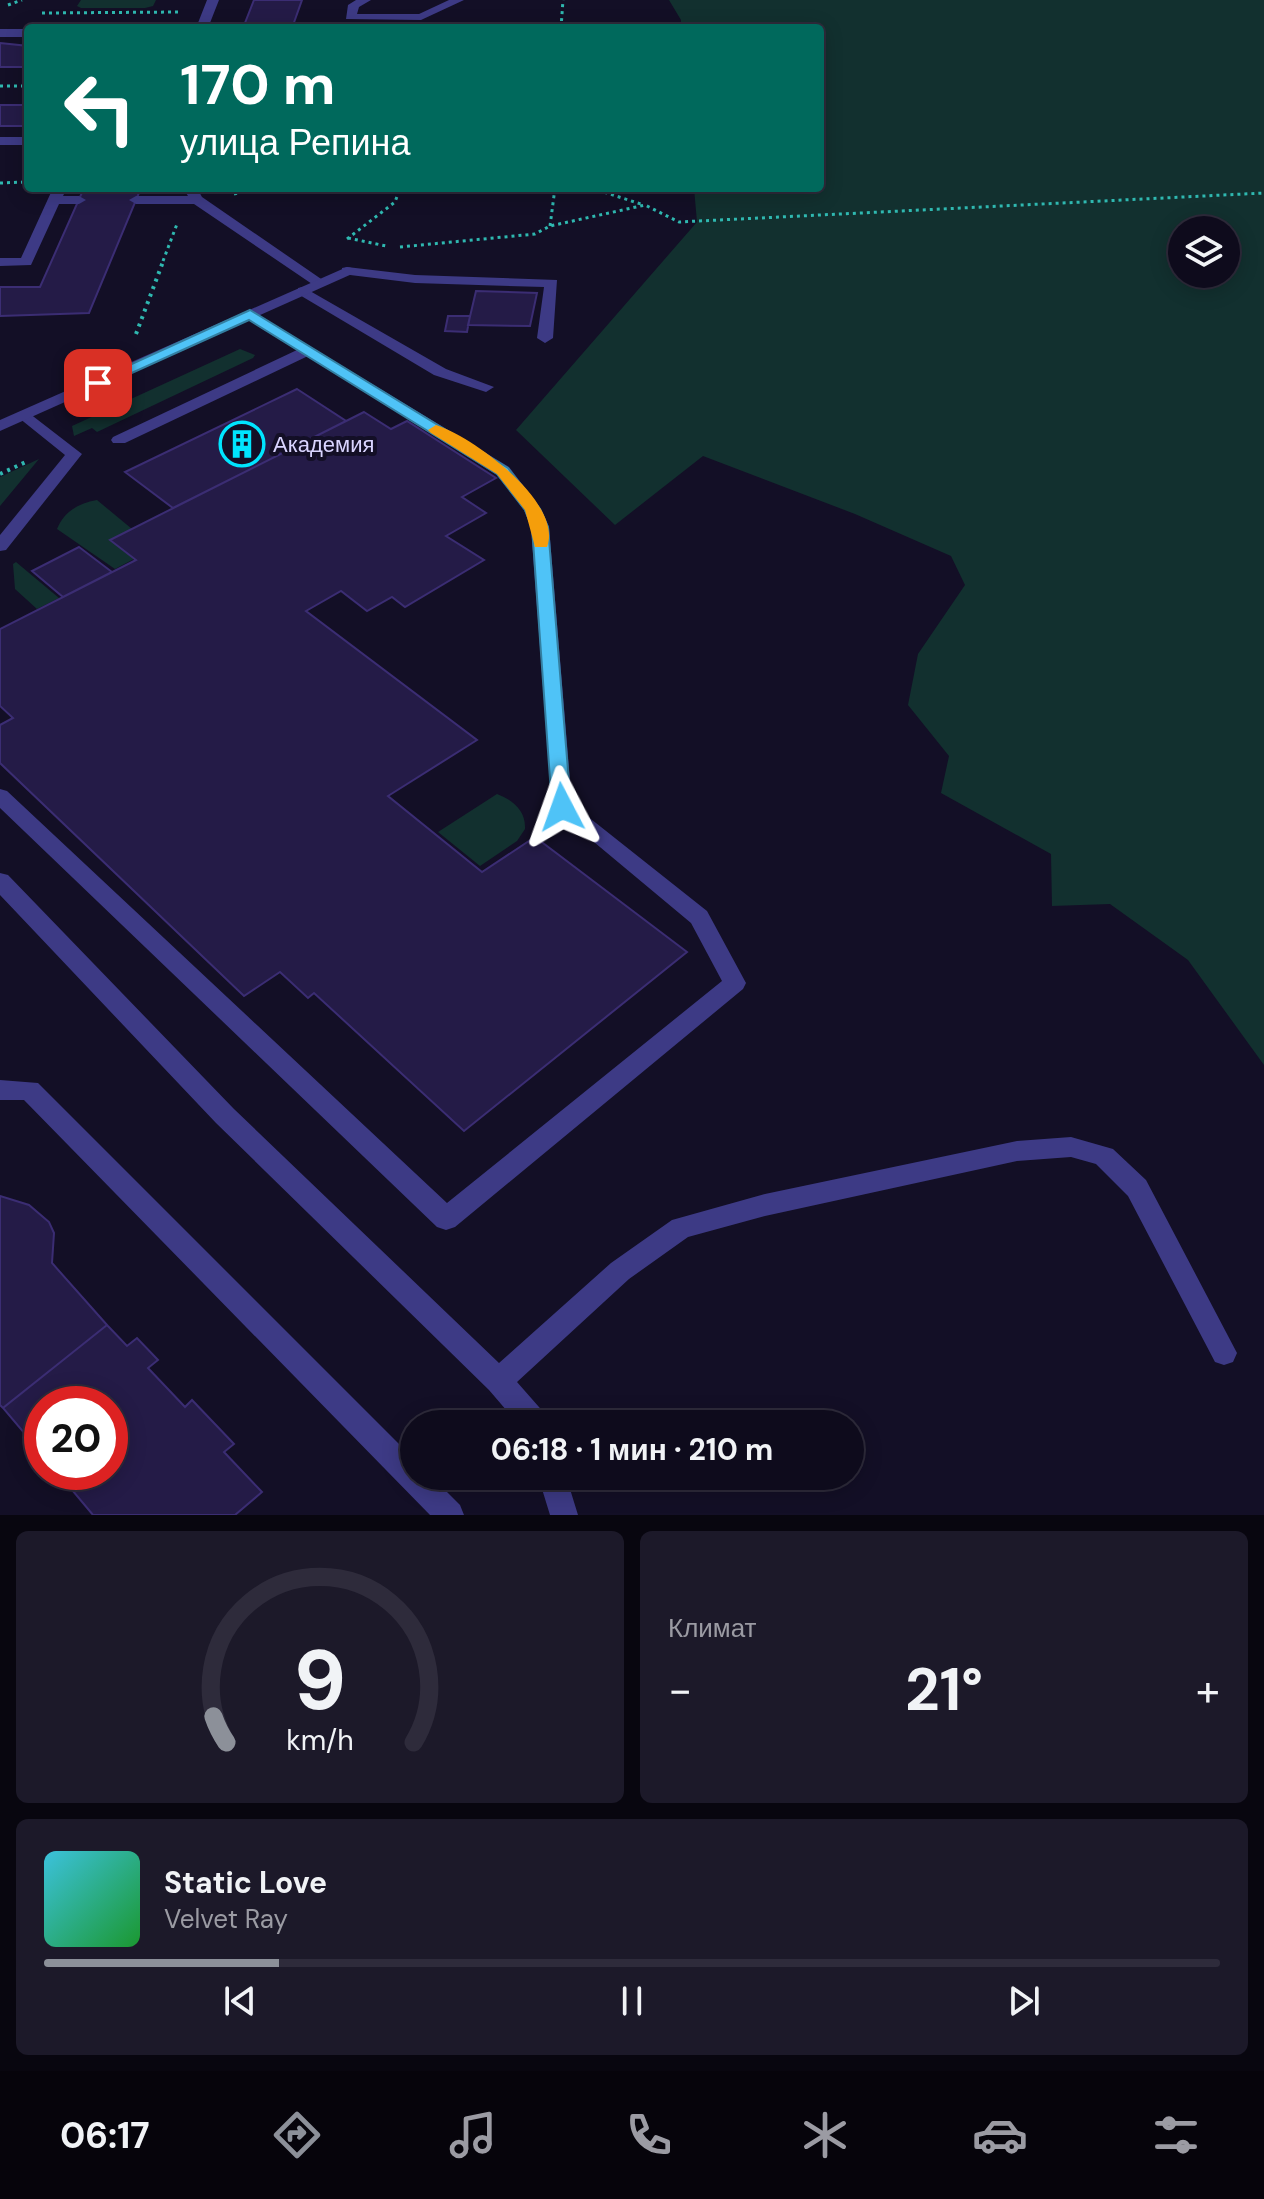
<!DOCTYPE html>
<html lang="ru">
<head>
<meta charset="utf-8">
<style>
  :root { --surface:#0e0b1c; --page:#1c1929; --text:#f1f3f6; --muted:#9b9ba3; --line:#2e2b3b; --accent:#8c9099 }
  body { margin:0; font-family:"DM Sans",sans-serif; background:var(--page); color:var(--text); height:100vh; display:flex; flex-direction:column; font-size:30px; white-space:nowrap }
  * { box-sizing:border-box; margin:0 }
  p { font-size:26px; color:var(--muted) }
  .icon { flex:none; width:44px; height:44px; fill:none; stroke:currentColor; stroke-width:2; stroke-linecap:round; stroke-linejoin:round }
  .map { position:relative; height:1515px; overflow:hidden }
  .side { display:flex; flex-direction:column; gap:16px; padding:16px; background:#08060f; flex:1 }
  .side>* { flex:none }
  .guide { position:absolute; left:24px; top:24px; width:800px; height:168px; border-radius:8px; box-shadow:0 4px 20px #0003,0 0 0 2px var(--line); background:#00695c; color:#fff; overflow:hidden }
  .controls { position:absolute; left:1168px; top:216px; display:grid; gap:16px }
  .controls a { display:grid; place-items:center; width:72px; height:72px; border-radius:50%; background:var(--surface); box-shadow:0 4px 20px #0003,0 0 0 2px var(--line); font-size:40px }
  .speed { position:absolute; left:24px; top:1386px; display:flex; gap:16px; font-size:40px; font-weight:700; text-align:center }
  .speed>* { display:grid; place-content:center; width:104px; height:104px; border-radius:50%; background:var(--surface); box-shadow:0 4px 20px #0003,0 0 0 2px var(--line); line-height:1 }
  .speed .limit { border:12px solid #d22; background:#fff; color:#111 }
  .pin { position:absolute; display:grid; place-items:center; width:68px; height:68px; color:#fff; margin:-34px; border-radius:16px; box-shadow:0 4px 12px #0006 }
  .me { position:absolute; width:88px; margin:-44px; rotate:356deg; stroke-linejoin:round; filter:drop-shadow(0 0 6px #0008) }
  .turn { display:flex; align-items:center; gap:28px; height:168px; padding:0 24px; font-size:36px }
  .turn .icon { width:104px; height:104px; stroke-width:2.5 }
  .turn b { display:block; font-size:56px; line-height:68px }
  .big { font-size:60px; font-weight:700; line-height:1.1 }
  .side .card { flex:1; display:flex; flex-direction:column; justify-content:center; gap:12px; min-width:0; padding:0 28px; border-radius:12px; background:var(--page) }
  .side .dial { align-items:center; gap:0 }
  .dial svg { height:208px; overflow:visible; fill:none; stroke:var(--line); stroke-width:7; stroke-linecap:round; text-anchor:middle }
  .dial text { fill:var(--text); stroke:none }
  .song { display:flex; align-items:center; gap:24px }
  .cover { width:96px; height:96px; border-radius:12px; background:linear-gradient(135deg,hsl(190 70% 55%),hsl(130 70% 35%)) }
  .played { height:8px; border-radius:4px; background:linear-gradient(90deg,var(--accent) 20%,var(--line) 20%) }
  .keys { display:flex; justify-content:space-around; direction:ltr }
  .heat { display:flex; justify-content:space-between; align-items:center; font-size:44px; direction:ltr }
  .side .tiles { flex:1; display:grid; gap:16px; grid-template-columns:1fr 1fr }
  .card:last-child { grid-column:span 2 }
  .trip { position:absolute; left:400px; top:1410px; width:464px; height:80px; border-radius:40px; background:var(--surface); box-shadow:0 4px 20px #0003,0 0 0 2px var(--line); font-weight:700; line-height:80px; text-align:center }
  .menu { display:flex; height:128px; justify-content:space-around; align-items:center; background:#06040b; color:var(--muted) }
  .menu .icon { width:56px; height:56px }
  .menu .current { color:var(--accent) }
  .menu b { font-size:36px; color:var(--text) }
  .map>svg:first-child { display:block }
</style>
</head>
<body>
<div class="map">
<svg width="1264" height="1515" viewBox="0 0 1264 1515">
  <rect width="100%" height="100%" fill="#130f26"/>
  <path fill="#12302f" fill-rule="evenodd" d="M 81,0 L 156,0 L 153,6 L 145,8 L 81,8 L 77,6 Z
    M 669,0 L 1264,0 L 1264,1065 L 1188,960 L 1110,904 L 1052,906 L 1051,854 L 941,793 L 949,756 L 908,705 L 918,654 L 965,585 L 951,556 L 855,514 L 703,456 L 615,525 L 516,430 L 697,222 L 694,188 L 820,188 L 820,28 L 681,28 L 681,20 ZM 1182,230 L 1226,230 L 1226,274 L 1182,274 Z
    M 240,349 L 255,355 L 253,358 L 97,432 L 92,428 L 74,436 L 72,426 Z
    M 39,459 L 0,506 L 0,477 Z
    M 97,500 L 132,529 L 110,540 L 134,559 L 115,569 L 57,529 C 64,512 78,503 97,500 Z
    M 16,562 L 59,598 L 37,609 L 15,589 L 13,564 Z
    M 497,794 C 513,800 526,811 525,829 L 517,841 L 480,866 L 438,832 Z"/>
  <path fill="#241b47" stroke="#3b2d73" stroke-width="2" d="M 254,0 L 302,0 L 292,28 L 243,28 Z
    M 0,43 L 28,46 L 28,67 L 0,67 Z
    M 24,102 L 28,102 L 28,126 L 0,126 L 0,105 L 23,105 Z
    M 84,188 L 141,188 L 89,313 L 0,316 L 0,287 L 40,287 Z
    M 476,291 L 537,293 L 530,326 L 468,325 Z
    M 448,316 L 470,316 L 467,332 L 445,331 Z
    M 297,389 L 346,421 L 173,508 L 125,472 Z
    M 364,412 L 391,429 L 407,421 L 496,478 L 462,497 L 486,513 L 446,536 L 484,560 L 405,607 L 392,597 L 367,611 L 341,591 L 306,611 L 477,740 L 388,796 L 482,872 L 535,837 L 687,952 L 464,1131 L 314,993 L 308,998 L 280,972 L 244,996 L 0,763 L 0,725 L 13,718 L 0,706 L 0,629 L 136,560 L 110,540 Z
    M 79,547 L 112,572 L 63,597 L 32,571 Z
    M 0,1196 L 29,1205 L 49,1222 L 54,1233 L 52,1263 L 107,1325 L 3,1408 L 0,1405 Z
    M 107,1325 L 127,1346 L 137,1338 L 158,1360 L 148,1368 L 185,1407 L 192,1400 L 234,1444 L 224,1452 L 262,1492 L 235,1515 L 93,1515 L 57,1472 L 110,1472 L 110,1404 L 42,1404 L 42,1454 L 3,1408 Z"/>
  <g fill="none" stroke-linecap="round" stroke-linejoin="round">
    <path stroke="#2fb8b0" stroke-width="3" stroke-dasharray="3 4" stroke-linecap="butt" d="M 8,5 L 22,0
      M 42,13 L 180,12
      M 561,28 L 563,0
      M 0,86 L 28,86
      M 0,183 L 26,182 L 28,178
      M 591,188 L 644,205
      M 234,194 L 261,188
      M 550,226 L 555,188
      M 348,238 L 386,246
      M 347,239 L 395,202 L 400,188
      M 400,247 L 535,234 L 550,226 L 645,205 L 679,222 L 1264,193
      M 163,261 L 177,224"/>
    <path stroke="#2fb8b0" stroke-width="4" stroke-dasharray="3 5" stroke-linecap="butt" d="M 136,334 L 164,259
      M 0,474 L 28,461"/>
    <path fill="#3d3a85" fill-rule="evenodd" d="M 207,0 L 219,0 L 208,28 L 196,28 Z
      M 356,0 L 371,0 L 359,7 L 357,14 L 419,14 L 449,0 L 464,0 L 421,20 L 346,19 L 348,5 Z
      M 0,29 L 28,29 L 28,37 L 0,37 Z
      M 0,137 L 28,137 L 28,145 L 0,145 Z
      M 53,188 L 67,188 L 63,196 L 79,196 L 86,200 L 79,204 L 59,204 L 31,265 L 0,266 L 0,258 L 21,258 Z
      M 183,188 L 197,188 L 202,197 L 327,283 L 320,287 L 315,286 L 194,204 L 136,204 L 129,200 L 136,196 L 188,196 Z
      M 347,267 L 415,275 L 557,280 L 553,338 L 545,343 L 537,338 L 544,287 L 415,283 L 342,274 L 342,268 Z
      M 303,287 L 446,369 L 494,387 L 486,392 L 434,375 L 298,294 L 298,288 Z
      M 250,310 L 509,467 L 541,509 L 549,527 L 572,804 L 707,911 L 746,983 L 743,989 L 455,1227 L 446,1230 L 437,1227 L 0,808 L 0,789 L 7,791 L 447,1203 L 722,981 L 691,923 L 552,807 L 531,527 L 524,510 L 497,475 L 308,356 L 125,443 L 113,443 L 111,440 L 113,437 L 297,350 L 245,317 L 243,314 Z
      M 25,410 L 82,454 L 6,550 L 0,551 L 0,535 L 65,455 L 19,418 L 17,415 Z
      M 0,873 L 8,875 L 234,1109 L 499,1363 L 611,1263 L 672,1220 L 765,1194 L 1017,1141 L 1071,1137 L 1113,1149 L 1146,1180 L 1237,1353 L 1233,1362 L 1224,1365 L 1215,1362 L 1128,1196 L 1096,1164 L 1071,1157 L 1017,1161 L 765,1216 L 688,1237 L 629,1279 L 517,1382 L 546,1415 L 550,1424 L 518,1424 L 489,1390 L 216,1123 L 0,895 Z
      M 0,1080 L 38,1083 L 414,1459 L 414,1476 L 431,1476 L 460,1505 L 464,1515 L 430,1515 L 24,1100 L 0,1100 Z
      M 538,1476 L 566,1476 L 578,1515 L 550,1515 Z"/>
    <path fill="#3d3a85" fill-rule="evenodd" d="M 347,267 L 352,268 L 352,274 L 0,431 L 0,420 Z"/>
  </g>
  <path fill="#4fc3f7" stroke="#337fa1" stroke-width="2" d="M 250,310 L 508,468 L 540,509 L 548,527 L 571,807 L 568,812 L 562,814 L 552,807 L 532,527 L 525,510 L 497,474 L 249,320 L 103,386 L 98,387 L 90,383 Z"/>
  <path fill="#f59e0b" d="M 436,425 C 472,436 564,503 547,547 L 535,547 L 525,510 L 497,474 L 431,433 L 428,430 Z"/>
  <defs>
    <g id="building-ring" transform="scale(2.3)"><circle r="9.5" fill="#130f26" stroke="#00e5ff" stroke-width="1.5"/><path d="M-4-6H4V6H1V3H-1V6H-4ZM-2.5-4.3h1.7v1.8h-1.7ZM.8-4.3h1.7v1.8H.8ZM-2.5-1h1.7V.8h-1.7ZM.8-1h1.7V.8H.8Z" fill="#00e5ff"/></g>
  </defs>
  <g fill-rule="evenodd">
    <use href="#building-ring" x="242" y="444"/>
  </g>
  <g text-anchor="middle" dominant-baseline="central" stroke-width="8" stroke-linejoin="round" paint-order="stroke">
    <g font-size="22" fill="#d9d4ff" stroke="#130f26" text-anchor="start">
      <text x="273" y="444">Академия</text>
    </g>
  </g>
</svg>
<div class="controls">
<a><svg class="icon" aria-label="layers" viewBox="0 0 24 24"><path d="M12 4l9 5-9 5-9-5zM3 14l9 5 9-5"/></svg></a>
</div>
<div class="speed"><div class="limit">20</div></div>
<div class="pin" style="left:98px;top:383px;background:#d93025"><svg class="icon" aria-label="arrive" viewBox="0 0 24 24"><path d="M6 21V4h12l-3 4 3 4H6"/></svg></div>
<svg class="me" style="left:562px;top:807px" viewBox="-20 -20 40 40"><path d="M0-17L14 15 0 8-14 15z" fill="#4fc3f7" stroke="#fff" stroke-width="4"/></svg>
<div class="trip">06:18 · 1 мин · 210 m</div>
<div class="guide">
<div class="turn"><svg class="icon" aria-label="left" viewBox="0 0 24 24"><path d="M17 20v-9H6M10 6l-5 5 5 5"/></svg><div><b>170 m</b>улица Репина</div></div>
</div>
</div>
<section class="side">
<div class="tiles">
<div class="card dial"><svg viewBox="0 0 100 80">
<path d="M14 69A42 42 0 1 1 86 69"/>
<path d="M14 69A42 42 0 0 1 9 59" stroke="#8c9099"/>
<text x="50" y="56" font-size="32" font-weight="700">9</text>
<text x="50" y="72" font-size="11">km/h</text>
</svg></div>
<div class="card"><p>Климат</p>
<div class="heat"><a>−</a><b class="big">21°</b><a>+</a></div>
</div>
<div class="card">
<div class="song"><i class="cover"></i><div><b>Static Love</b><p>Velvet Ray</p></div></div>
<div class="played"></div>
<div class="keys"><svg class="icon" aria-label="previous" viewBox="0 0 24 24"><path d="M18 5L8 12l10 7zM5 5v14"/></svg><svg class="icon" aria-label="pause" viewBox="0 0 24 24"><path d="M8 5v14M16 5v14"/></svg><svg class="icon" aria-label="next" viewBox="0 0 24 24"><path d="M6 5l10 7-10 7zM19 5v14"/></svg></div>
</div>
</div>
</section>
<nav class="menu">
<b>06:17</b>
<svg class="icon current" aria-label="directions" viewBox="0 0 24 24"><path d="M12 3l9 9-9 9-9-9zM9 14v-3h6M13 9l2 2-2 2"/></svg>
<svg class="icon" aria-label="music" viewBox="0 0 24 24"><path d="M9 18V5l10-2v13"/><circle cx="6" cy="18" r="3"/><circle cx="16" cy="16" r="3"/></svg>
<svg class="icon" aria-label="phone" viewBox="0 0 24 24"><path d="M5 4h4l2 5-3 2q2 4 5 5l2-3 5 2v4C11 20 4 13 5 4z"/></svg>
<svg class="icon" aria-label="climate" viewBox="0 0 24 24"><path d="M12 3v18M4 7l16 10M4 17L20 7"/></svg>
<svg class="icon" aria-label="car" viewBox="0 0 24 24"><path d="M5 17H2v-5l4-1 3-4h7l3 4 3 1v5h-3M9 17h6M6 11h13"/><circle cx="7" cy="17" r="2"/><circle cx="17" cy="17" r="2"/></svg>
<svg class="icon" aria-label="filters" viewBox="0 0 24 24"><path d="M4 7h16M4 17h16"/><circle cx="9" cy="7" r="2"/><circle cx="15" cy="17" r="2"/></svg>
</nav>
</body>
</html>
